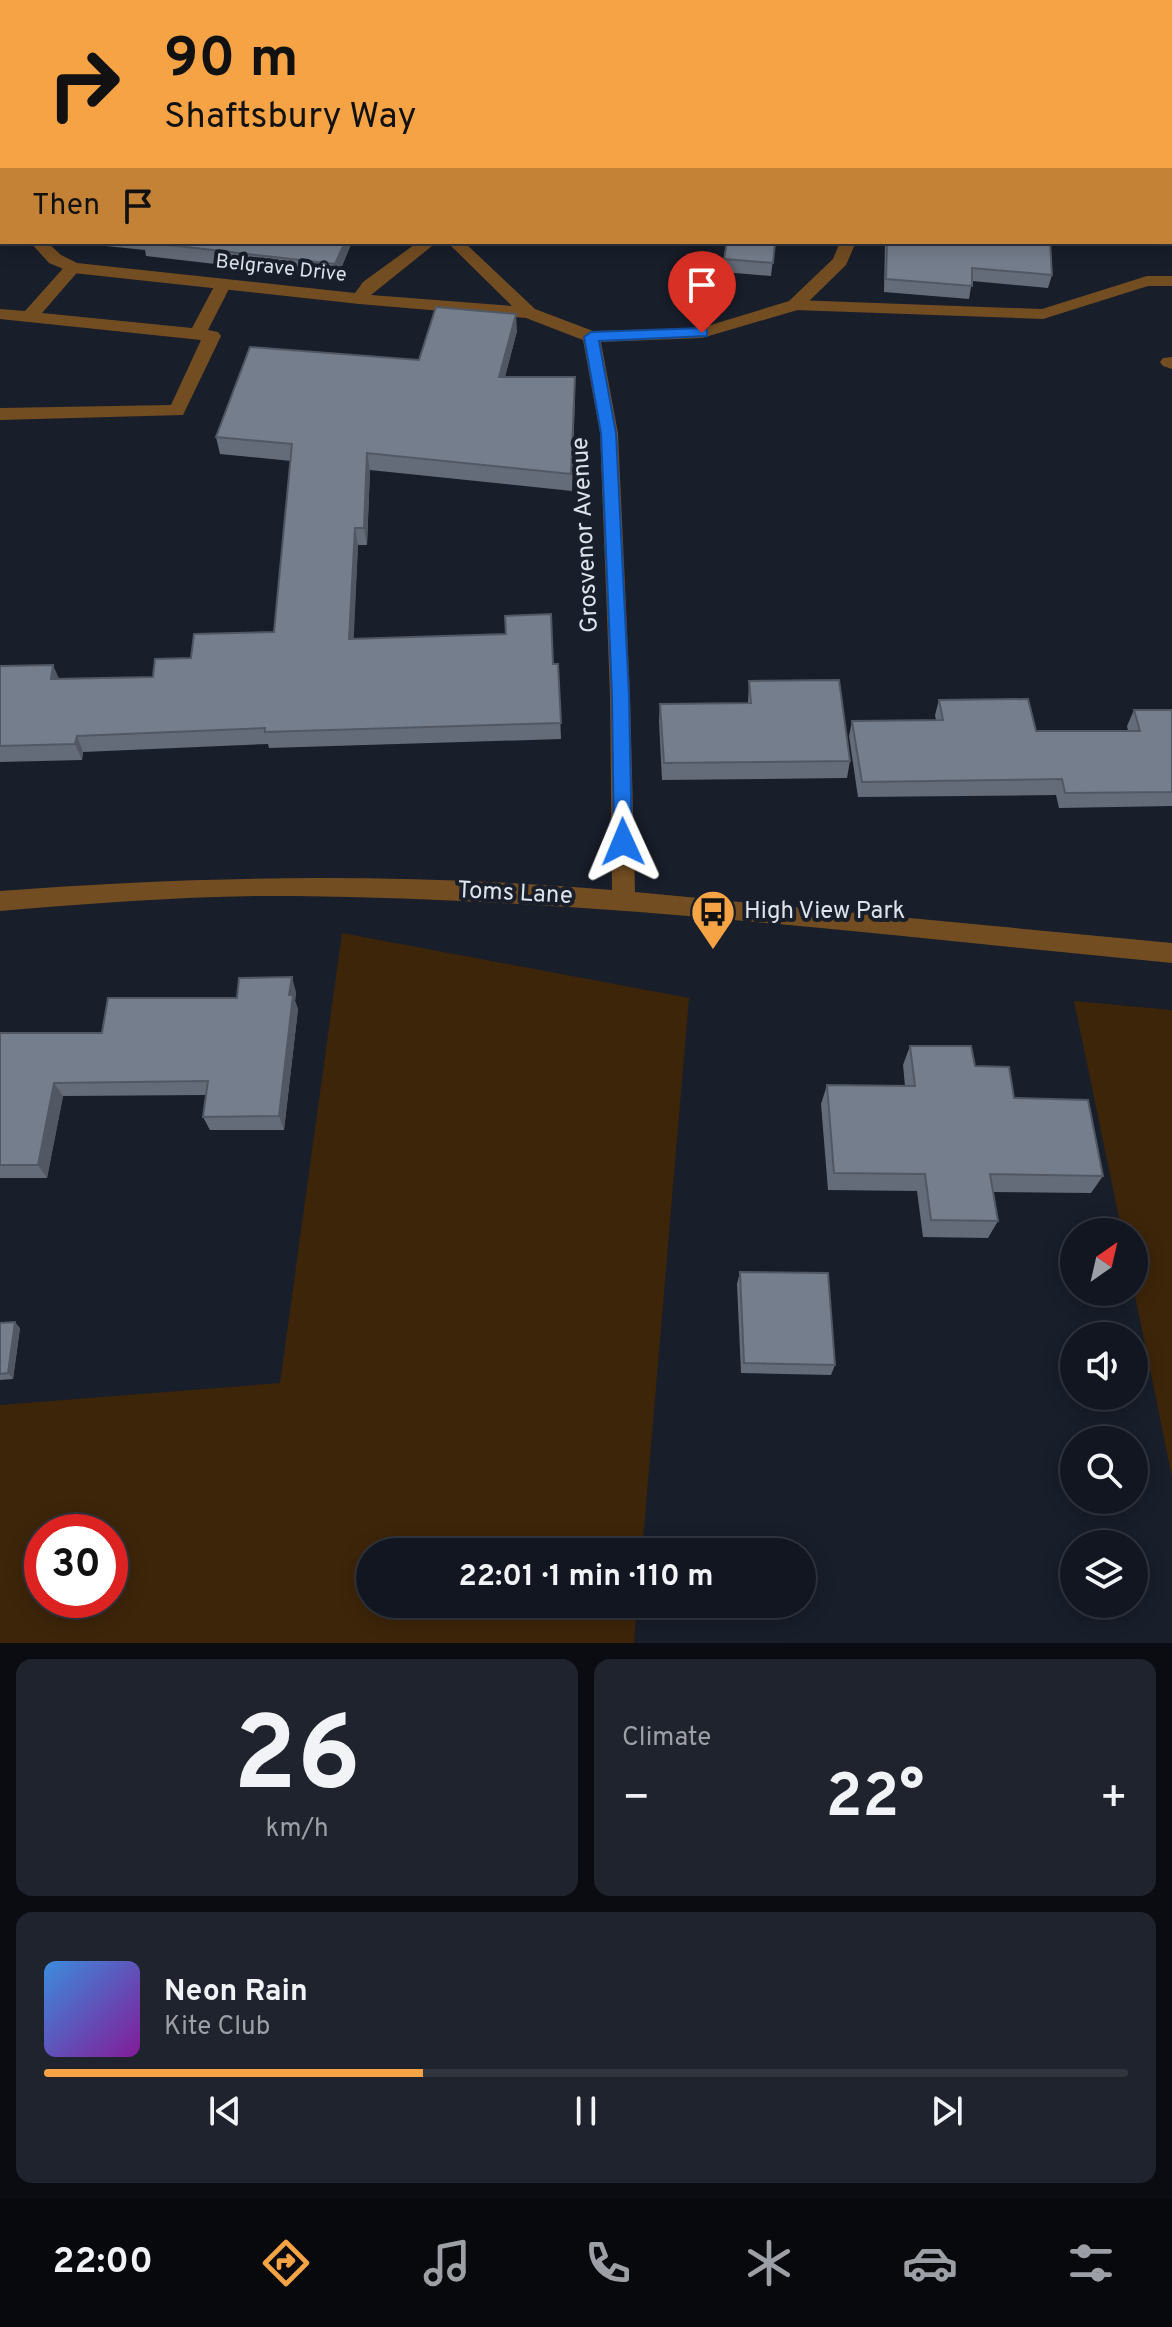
<!DOCTYPE html>
<html lang="en">
<head>
<meta charset="utf-8">
<style>
  :root { --surface:#121620; --page:#1f232d; --text:#f1f3f6; --muted:#9c9fa5; --line:#31353e; --accent:#f5a345 }
  body { margin:0; font-family:Overpass,sans-serif; background:var(--page); color:var(--text); height:100vh; display:flex; flex-direction:column; font-size:30px; white-space:nowrap }
  * { box-sizing:border-box; margin:0 }
  p { font-size:26px; color:var(--muted) }
  .icon { flex:none; width:44px; height:44px; fill:none; stroke:currentColor; stroke-width:2; stroke-linecap:round; stroke-linejoin:round }
  .map { position:relative; height:1643px; overflow:hidden }
  .sheet { display:flex; flex-direction:column; gap:16px; padding:16px; background:#0a0c12; flex:1 }
  .sheet>* { flex:none }
  .banner { position:absolute; left:0px; top:0px; width:1172px; height:244px; box-shadow:0 4px 20px #0003,0 0 0 2px var(--line); background:#f5a345; color:#111; overflow:hidden }
  .needle { width:52px; rotate:34deg }
  .buttons { position:absolute; left:1060px; top:1218px; display:grid; gap:16px }
  .buttons a { display:grid; place-items:center; width:88px; height:88px; border-radius:50%; background:var(--surface); box-shadow:0 4px 20px #0003,0 0 0 2px var(--line); font-size:40px }
  .speed { position:absolute; left:24px; top:1514px; display:flex; gap:16px; font-size:40px; font-weight:700; text-align:center }
  .speed>* { display:grid; place-content:center; width:104px; height:104px; border-radius:50%; background:var(--surface); box-shadow:0 4px 20px #0003,0 0 0 2px var(--line); line-height:1 }
  .speed .limit { border:12px solid #d22; background:#fff; color:#111 }
  .pin { position:absolute; display:grid; place-items:center; width:68px; height:68px; color:#fff; margin:-82px -34px; border-radius:50% 50% 50% 0; rotate:-45deg; box-shadow:0 0 8px #0007 }
  .pin .icon { rotate:45deg }
  .me { position:absolute; width:88px; margin:-44px; rotate:359deg; stroke-linejoin:round; filter:drop-shadow(0 0 6px #0008) }
  .turn { display:flex; align-items:center; gap:28px; height:168px; padding:0 32px; font-size:36px }
  .turn .icon { width:104px; height:104px; stroke-width:2.5 }
  .turn b { display:block; font-size:56px; line-height:68px }
  .then { display:flex; align-items:center; height:76px; padding:0 32px; background:#0003; gap:16px; font-size:30px }
  .big { font-size:60px; font-weight:700; line-height:1.1 }
  .sheet .tile { flex:1; display:flex; flex-direction:column; justify-content:center; gap:12px; min-width:0; padding:0 28px; border-radius:16px; background:var(--page) }
  .sheet .dial { align-items:center; gap:0 }
  .dial b { font-size:104px; line-height:1 }
  .song { display:flex; align-items:center; gap:24px }
  .cover { width:96px; height:96px; border-radius:12px; background:linear-gradient(135deg,hsl(210 70% 55%),hsl(290 70% 35%)) }
  .played { height:8px; border-radius:4px; background:linear-gradient(90deg,var(--accent) 35%,var(--line) 35%) }
  .keys { display:flex; justify-content:space-around; direction:ltr }
  .heat { display:flex; justify-content:space-between; align-items:center; font-size:44px; direction:ltr }
  .sheet .tiles { flex:1; display:grid; gap:16px; grid-template-columns:1fr 1fr }
  .tile:last-child { grid-column:span 2 }
  .trip { position:absolute; left:356px; top:1538px; width:460px; height:80px; border-radius:40px; background:var(--surface); box-shadow:0 4px 20px #0003,0 0 0 2px var(--line); font-weight:700; line-height:80px; text-align:center }
  .tabs { display:flex; height:128px; justify-content:space-around; align-items:center; background:#07090d; color:var(--muted) }
  .tabs .icon { width:56px; height:56px }
  .tabs .selected { color:var(--accent) }
  .tabs b { font-size:36px; color:var(--text) }
  .map>svg:first-child { display:block }
</style>
</head>
<body>
<div class="map">
<svg width="1172" height="1643" viewBox="0 0 1172 1643">
  <rect width="100%" height="100%" fill="#181e2a"/>
  <path fill="#3d2509" fill-rule="evenodd" d="M 1069,0 L 1172,0 L 1172,229 L 1170,2 Z
    M 342,933 L 689,998 L 642,1552 L 370,1552 L 370,1604 L 637,1604 L 634,1643 L 0,1643 L 0,1405 L 280,1383 ZM 42,1532 L 110,1532 L 110,1600 L 42,1600 Z
    M 1074,1001 L 1172,1010 L 1172,1477 L 1134,1291 L 1134,1232 L 1122,1232 Z"/>
  <g fill="none" stroke-linecap="round" stroke-linejoin="round">
    <path fill="#734d22" fill-rule="evenodd" d="M 73,263 L 81,268 L 42,313 L 192,328 L 217,281 L 229,281 L 231,285 L 208,330 L 218,332 L 221,336 L 183,415 L 0,420 L 0,408 L 171,405 L 201,340 L 0,319 L 0,309 L 25,311 L 67,264 Z
      M 1147,276 L 1172,276 L 1172,286 L 1148,286 L 1043,319 L 795,310 L 787,305 L 795,300 L 1042,309 Z
      M 1172,357 L 1172,369 L 1163,366 L 1160,362 L 1163,358 Z"/>
    <path fill="#734d22" fill-rule="evenodd" d="M 30,242 L 47,242 L 61,255 L 77,263 L 355,293 L 363,282 L 418,242 L 437,242 L 371,295 L 512,306 L 447,242 L 464,242 L 535,309 L 593,331 L 701,328 L 789,301 L 833,259 L 840,242 L 856,242 L 846,265 L 801,309 L 702,338 L 601,342 L 618,433 L 630,695 L 635,892 L 1172,943 L 1172,963 C 881,935 589,899 296,896 C 197,895 99,903 0,911 L 0,891 C 206,875 406,873 612,890 L 610,695 L 600,433 L 583,340 L 526,318 L 359,304 L 73,273 L 49,263 Z"/>
  </g>
  <path fill="#656c79" d="M 2,59 L 2,235 L 0,235 L 0,62 Z
    M 67,242 L 352,242 L 337,278 L 146,256 L 145,250 Z
    M 775,242 L 771,276 L 723,272 L 724,259 Z
    M 885,242 L 1050,242 L 1052,275 L 1048,288 L 972,281 L 969,299 L 884,292 Z
    M 517,331 L 505,377 L 575,395 L 572,491 L 370,470 L 367,545 L 358,545 L 353,639 L 558,664 L 561,739 L 269,748 L 268,744 L 83,752 L 82,760 L 0,762 L 0,666 L 60,679 L 153,677 L 191,658 L 274,632 L 291,461 L 220,454 L 216,437 L 419,360 Z
    M 749,681 L 850,761 L 847,778 L 662,780 L 659,721 L 660,704 L 748,703 Z
    M 939,700 L 1036,731 L 1128,731 L 1127,726 L 1134,710 L 1172,710 L 1172,806 L 1059,808 L 1056,795 L 858,797 L 849,736 L 852,721 L 936,720 L 935,715 Z
    M 296,992 L 295,1001 L 298,1009 L 284,1130 L 210,1130 L 203,1117 L 206,1095 L 63,1096 L 47,1178 L 0,1178 L 0,1033 L 102,1033 L 237,998 Z
    M 910,1046 L 975,1066 L 1103,1176 L 1091,1193 L 993,1192 L 998,1221 L 988,1238 L 923,1237 L 917,1191 L 828,1190 L 821,1104 L 827,1085 L 905,1086 L 903,1065 Z
    M 740,1272 L 835,1365 L 831,1375 L 741,1373 L 737,1284 Z
    M 0,1323 L 20,1328 L 13,1379 L 0,1380 Z"/>
  <path fill="#525863" d="M 345,242 L 352,242 L 337,278 L 335,264 Z
    M 516,314 L 517,331 L 500,395 L 499,377 Z
    M 367,453 L 370,470 L 367,545 L 364,528 Z
    M 355,528 L 358,545 L 353,655 L 349,639 Z
    M 53,665 L 60,681 L 51,679 Z
    M 77,736 L 83,752 L 82,760 L 75,744 Z
    M 292,977 L 296,992 L 295,1001 L 298,1009 L 284,1130 L 279,1116 Z
    M 54,1083 L 63,1096 L 47,1178 L 38,1165 Z
    M 15,1322 L 20,1328 L 13,1379 L 8,1373 Z"/>
  <path fill="#757e8d" stroke="#525863" stroke-width="2" d="M 48,0 L 626,0 L 625,2 L 47,2 Z
    M 762,0 L 1004,0 L 1004,2 L 762,2 Z
    M 2,59 L 2,222 L 0,222 L 0,62 Z
    M 143,242 L 345,242 L 335,264 Z
    M 727,242 L 775,242 L 773,263 L 724,259 Z
    M 887,242 L 1050,242 L 1052,275 L 972,268 L 972,286 L 886,279 Z
    M 436,307 L 516,314 L 499,377 L 575,377 L 571,474 L 367,453 L 364,528 L 355,528 L 349,639 L 506,634 L 505,616 L 551,614 L 553,664 L 558,664 L 561,723 L 265,732 L 265,728 L 77,736 L 75,744 L 0,746 L 0,666 L 53,665 L 51,679 L 153,677 L 155,659 L 191,658 L 194,634 L 274,632 L 292,444 L 216,437 L 250,347 L 419,360 Z
    M 839,680 L 850,761 L 664,763 L 660,704 L 751,703 L 749,681 Z
    M 1028,699 L 1036,731 L 1140,731 L 1134,710 L 1172,710 L 1172,792 L 1065,793 L 1062,779 L 862,782 L 852,721 L 943,720 L 939,700 Z
    M 292,977 L 289,995 L 293,995 L 279,1116 L 203,1117 L 208,1081 L 54,1083 L 38,1165 L 0,1165 L 0,1033 L 102,1033 L 108,998 L 237,998 L 239,978 Z
    M 910,1046 L 971,1046 L 975,1066 L 1009,1067 L 1014,1098 L 1088,1100 L 1103,1176 L 990,1174 L 998,1221 L 931,1220 L 925,1174 L 834,1173 L 827,1085 L 915,1086 Z
    M 740,1272 L 828,1273 L 835,1365 L 744,1363 Z
    M 15,1322 L 8,1373 L 0,1374 L 0,1323 Z"/>
  <path fill="#1a73e8" stroke="#114b97" stroke-width="2" d="M 702,328 L 707,330 L 707,336 L 599,341 L 616,433 L 629,695 L 632,842 L 629,847 L 616,847 L 614,842 L 612,695 L 601,433 L 584,337 L 591,332 Z"/>
  <defs>
    <g id="bus-pin" transform="scale(2.3)"><path d="M0 17L-7.5 6A9.5 9.5 0 1 1 7.5 6Z" fill="#f5a345" stroke="#181e2a"/><path d="M-5-6H5V4H4V6H2V4H-2V6H-4V4H-5ZM-3.5-4V0h7V-4ZM-3.5 1.2v1.5H-2V1.2ZM2 1.2v1.5H3.5V1.2Z" fill="#111"/></g>
  </defs>
  <g fill-rule="evenodd">
    <use href="#bus-pin" x="713" y="912"/>
  </g>
  <g text-anchor="middle" dominant-baseline="central" stroke-width="8" stroke-linejoin="round" paint-order="stroke">
    <g font-size="20" fill="#dee3eb" stroke="#181e2a">
      <text transform="translate(281 269) rotate(6)">Belgrave Drive</text>
    </g>
    <g font-size="24" fill="#dee3eb" stroke="#181e2a">
      <text transform="translate(586 535) rotate(-93)">Grosvenor Avenue</text>
      <text transform="translate(515 894) rotate(3)">Toms Lane</text>
    </g>
    <g font-size="24" fill="#dee3eb" stroke="#181e2a" text-anchor="start">
      <text x="744" y="912">High View Park</text>
    </g>
  </g>
</svg>
<div class="buttons">
<a><svg class="needle" viewBox="-14 -14 28 28"><path d="M0-13l5 13h-10z" fill="#e53935"/><path d="M0 13l5-13h-10z" fill="#9c9fa5"/></svg></a>
<a><svg class="icon" aria-label="sound" viewBox="0 0 24 24"><path d="M4 9h4l5-4v14l-5-4H4zM17 9q2 3 0 6"/></svg></a>
<a><svg class="icon" aria-label="search" viewBox="0 0 24 24"><circle cx="10" cy="10" r="6"/><path d="M15 15l6 6"/></svg></a>
<a><svg class="icon" aria-label="layers" viewBox="0 0 24 24"><path d="M12 4l9 5-9 5-9-5zM3 14l9 5 9-5"/></svg></a>
</div>
<div class="speed"><div class="limit">30</div></div>
<div class="pin" style="left:702px;top:333px;background:#d93025"><svg class="icon" aria-label="arrive" viewBox="0 0 24 24"><path d="M6 21V4h12l-3 4 3 4H6"/></svg></div>
<svg class="me" style="left:623px;top:842px" viewBox="-20 -20 40 40"><path d="M0-17L14 15 0 8-14 15z" fill="#1a73e8" stroke="#fff" stroke-width="4"/></svg>
<div class="trip">22:01 · 1 min · 110 m</div>
<div class="banner">
<div class="turn"><svg class="icon" aria-label="right" viewBox="0 0 24 24"><path d="M7 20v-9h11M14 6l5 5-5 5"/></svg><div><b>90 m</b>Shaftsbury Way</div></div>
<div class="then">Then<svg class="icon" aria-label="arrive" viewBox="0 0 24 24"><path d="M6 21V4h12l-3 4 3 4H6"/></svg></div>
</div>
</div>
<section class="sheet">
<div class="tiles">
<div class="tile dial"><b>26</b><p>km/h</p></div>
<div class="tile"><p>Climate</p>
<div class="heat"><a>−</a><b class="big">22°</b><a>+</a></div>
</div>
<div class="tile">
<div class="song"><i class="cover"></i><div><b>Neon Rain</b><p>Kite Club</p></div></div>
<div class="played"></div>
<div class="keys"><svg class="icon" aria-label="previous" viewBox="0 0 24 24"><path d="M18 5L8 12l10 7zM5 5v14"/></svg><svg class="icon" aria-label="pause" viewBox="0 0 24 24"><path d="M8 5v14M16 5v14"/></svg><svg class="icon" aria-label="next" viewBox="0 0 24 24"><path d="M6 5l10 7-10 7zM19 5v14"/></svg></div>
</div>
</div>
</section>
<nav class="tabs">
<b>22:00</b>
<svg class="icon selected" aria-label="directions" viewBox="0 0 24 24"><path d="M12 3l9 9-9 9-9-9zM9 14v-3h6M13 9l2 2-2 2"/></svg>
<svg class="icon" aria-label="music" viewBox="0 0 24 24"><path d="M9 18V5l10-2v13"/><circle cx="6" cy="18" r="3"/><circle cx="16" cy="16" r="3"/></svg>
<svg class="icon" aria-label="phone" viewBox="0 0 24 24"><path d="M5 4h4l2 5-3 2q2 4 5 5l2-3 5 2v4C11 20 4 13 5 4z"/></svg>
<svg class="icon" aria-label="climate" viewBox="0 0 24 24"><path d="M12 3v18M4 7l16 10M4 17L20 7"/></svg>
<svg class="icon" aria-label="car" viewBox="0 0 24 24"><path d="M5 17H2v-5l4-1 3-4h7l3 4 3 1v5h-3M9 17h6M6 11h13"/><circle cx="7" cy="17" r="2"/><circle cx="17" cy="17" r="2"/></svg>
<svg class="icon" aria-label="filters" viewBox="0 0 24 24"><path d="M4 7h16M4 17h16"/><circle cx="9" cy="7" r="2"/><circle cx="15" cy="17" r="2"/></svg>
</nav>
</body>
</html>
